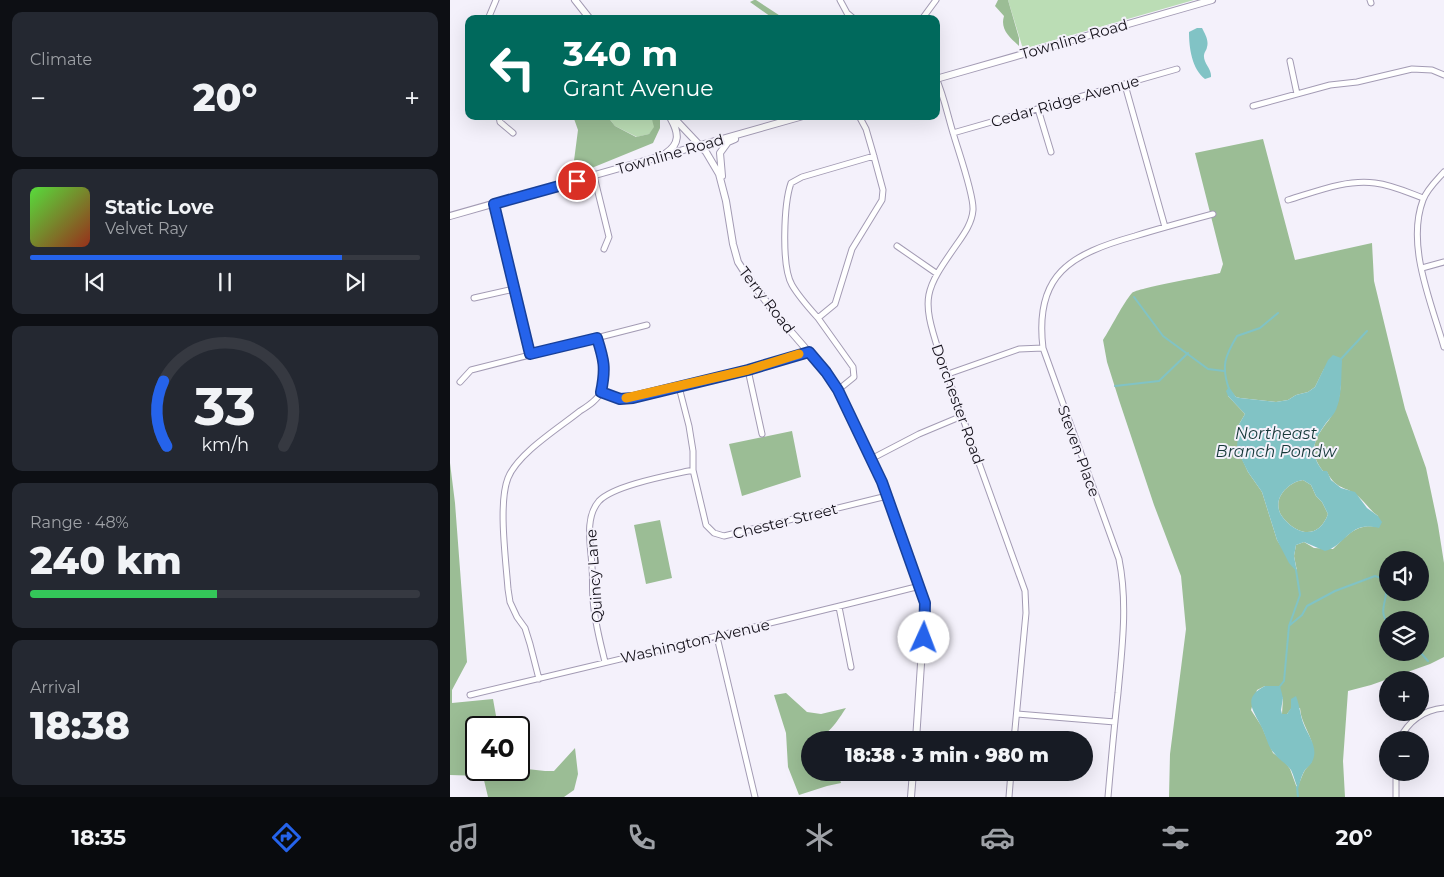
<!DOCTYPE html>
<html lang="en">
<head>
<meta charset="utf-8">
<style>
  :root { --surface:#171b24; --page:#242831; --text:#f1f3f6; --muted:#9ea1a6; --line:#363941; --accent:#2563eb }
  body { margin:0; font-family:Montserrat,sans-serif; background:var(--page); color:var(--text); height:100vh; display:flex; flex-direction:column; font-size:19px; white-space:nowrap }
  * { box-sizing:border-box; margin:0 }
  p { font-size:16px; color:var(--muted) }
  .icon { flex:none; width:28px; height:28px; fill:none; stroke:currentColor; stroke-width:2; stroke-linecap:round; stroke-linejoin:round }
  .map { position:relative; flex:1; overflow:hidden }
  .sheet { display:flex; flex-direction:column; gap:12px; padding:12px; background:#0d0f14; width:450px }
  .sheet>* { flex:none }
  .guide { position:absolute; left:15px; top:15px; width:475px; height:105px; border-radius:10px; box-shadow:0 5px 20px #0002; background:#00695c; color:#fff; overflow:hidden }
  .controls { position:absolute; left:929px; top:551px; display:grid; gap:10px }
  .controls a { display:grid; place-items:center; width:50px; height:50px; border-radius:50%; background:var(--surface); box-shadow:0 5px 20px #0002; font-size:25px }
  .speed { position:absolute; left:15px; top:716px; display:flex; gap:10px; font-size:25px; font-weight:700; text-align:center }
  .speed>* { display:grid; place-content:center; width:65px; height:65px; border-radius:50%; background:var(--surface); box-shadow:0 5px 20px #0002; line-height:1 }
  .speed .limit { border:2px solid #111; border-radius:8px; background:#fff; color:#111 }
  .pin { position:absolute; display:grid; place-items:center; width:42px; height:42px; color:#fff; margin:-21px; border:2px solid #fff; border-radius:50%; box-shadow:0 1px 5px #0007 }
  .me { position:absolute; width:55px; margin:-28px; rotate:2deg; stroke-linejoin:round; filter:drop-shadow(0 0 4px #0008) }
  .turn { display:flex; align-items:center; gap:18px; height:105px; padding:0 15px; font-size:22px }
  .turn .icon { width:65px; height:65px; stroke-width:2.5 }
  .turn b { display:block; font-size:35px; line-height:42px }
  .big { font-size:38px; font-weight:800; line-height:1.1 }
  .sheet .card { flex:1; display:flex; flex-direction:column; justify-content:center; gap:8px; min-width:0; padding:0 18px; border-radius:10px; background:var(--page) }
  .sheet .dial { align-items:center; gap:0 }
  .dial svg { height:130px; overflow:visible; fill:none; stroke:var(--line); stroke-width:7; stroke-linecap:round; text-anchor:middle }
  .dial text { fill:var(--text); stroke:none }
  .song { display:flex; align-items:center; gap:15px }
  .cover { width:60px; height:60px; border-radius:8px; background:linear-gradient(135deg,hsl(110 70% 55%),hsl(10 70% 35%)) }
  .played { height:5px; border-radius:2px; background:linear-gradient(90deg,var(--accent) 80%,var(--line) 80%) }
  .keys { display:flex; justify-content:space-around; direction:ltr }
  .heat { display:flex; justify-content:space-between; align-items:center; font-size:28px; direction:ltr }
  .charge { height:8px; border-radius:4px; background:linear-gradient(90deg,#34c759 48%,var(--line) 0) }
  .trip { position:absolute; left:351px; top:731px; width:292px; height:50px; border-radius:25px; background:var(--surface); box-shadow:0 5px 20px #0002; font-weight:800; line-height:50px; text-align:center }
  .tab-bar { display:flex; height:80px; justify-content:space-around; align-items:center; background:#090b0e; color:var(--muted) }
  .tab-bar .icon { width:35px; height:35px }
  .tab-bar .active { color:var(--accent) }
  .tab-bar b { font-size:22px; color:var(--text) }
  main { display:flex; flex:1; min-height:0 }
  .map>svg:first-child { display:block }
</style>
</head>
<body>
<main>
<section class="sheet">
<div class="card"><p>Climate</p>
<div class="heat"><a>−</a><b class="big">20°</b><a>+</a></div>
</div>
<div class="card">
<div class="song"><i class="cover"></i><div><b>Static Love</b><p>Velvet Ray</p></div></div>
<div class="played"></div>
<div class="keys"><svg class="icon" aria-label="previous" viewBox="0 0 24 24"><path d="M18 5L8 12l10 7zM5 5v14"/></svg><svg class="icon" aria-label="pause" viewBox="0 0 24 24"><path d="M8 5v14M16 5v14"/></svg><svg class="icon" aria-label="next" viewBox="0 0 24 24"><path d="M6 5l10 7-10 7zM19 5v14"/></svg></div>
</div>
<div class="card dial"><svg viewBox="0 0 100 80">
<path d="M14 69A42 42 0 1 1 86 69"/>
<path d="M14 69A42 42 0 0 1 12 29" stroke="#2563eb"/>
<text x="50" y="56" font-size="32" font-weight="700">33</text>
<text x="50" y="72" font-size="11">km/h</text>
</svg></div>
<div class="card"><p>Range · 48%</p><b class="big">240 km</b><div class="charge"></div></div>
<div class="card"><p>Arrival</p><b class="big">18:38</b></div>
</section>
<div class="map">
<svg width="994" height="797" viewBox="0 0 994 797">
  <rect width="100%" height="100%" fill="#f4f1fb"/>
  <path fill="#bbddb5" d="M 558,0 L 744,0 L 573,49 Z
    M 157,116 L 201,116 L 205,127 L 199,134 L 187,137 L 165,126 Z"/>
  <path fill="#9bbd95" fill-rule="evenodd" d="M 304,0 L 306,0 L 335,19 L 324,19 L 300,2 Z
    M 548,0 L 558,0 L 569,38 L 569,46 C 559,37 550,29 554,16 L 545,6 Z
    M 123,116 L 157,116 L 165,126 L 186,137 L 199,134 L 204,127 L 201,116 L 210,116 L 210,128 L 203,143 L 122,176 L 128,130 Z
    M 813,139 L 845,260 L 922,243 L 924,281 L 955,409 L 976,468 L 988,525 L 994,563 L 994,657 L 980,664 L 921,685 L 898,691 L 893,761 L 895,797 L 719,797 L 720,754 L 736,629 L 731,576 L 704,505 L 669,400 L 657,362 L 653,340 C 661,328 673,303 682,293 C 687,288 757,276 770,273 L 773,264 L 745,153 ZM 874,369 L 891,373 C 891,387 890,403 882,415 C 880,419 877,422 875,425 C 862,442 860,455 873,471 L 877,472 C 887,492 898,485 911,499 C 917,505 921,511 928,516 L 929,527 C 906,523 898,535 883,549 L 864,548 L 854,542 L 846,545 L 844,556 L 847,571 L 827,540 L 812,492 L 798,472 L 788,450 L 788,426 L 795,414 L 778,396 L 778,388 L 786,397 L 790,398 L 826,402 L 838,400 L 846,395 L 858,392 L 865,387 ZM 938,560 L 970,560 L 970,592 L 938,592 ZM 935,619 L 970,620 L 970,652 L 938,652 L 937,640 L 933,634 ZM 815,686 L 822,686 L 833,698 L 832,714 L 837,714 L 841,709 L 850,708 C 851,727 868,741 862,760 C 861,764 858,766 855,770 C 852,775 850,782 847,788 L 840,769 L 835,762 L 823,753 L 812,727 L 801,710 L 807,690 Z
    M 342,431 L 351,477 L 292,496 L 279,444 Z
    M 0,463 L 5,503 L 17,662 L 2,690 L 2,703 L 43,699 L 48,727 L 26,728 L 26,770 L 52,770 L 61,779 L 77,769 L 95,771 L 104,771 L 125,748 L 128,774 L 124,790 L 114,797 L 38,797 L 33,776 L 0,775 Z
    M 853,480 L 861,485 L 866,496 L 872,502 L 878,514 C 871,534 854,538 838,523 C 835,520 830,515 829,510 C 825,495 840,482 853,480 Z
    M 210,520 L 222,578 L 196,584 L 184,525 Z
    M 336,693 L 357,712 L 371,714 L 396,708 C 388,720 376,740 360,740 L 360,772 L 388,773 L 391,783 L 377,786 L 349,795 L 338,767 L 336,733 L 324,695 Z"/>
  <path fill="#81c3c5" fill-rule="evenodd" d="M 747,28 L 752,28 C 755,34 759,40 757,47 C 757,50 754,52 754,55 C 753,63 762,69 761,77 L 755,79 C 742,69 739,48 739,32 Z
    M 883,355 L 891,358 L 892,361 C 891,376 892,394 887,407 C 885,415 878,419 874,426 C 862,443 860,455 873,471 L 877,471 L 881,480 L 891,488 L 905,492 L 917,508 L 928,516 L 932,522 L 929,528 C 899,520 897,545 875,551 L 854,542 L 846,545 L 844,556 L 847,572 L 839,563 L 827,540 L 812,492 L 798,472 L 787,450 L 788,426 L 795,414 L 778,396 L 776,391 L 779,387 L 786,397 L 790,398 L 826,402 L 838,400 L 846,395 L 858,392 L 865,387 L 878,360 ZM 853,480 L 861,485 L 866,496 L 872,502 L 878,514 C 871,534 854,538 838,523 C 835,520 830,515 829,510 C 825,495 840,482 853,480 Z
    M 815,686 L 830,686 L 833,698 L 831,710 L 832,714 L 837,714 L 841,708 L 841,699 L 846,696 C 850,706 850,716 854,725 C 859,737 869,748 862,762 C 861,765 857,767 855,770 C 851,776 850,783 848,789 C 845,782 844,776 841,770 C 836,763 829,760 824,753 C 818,747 816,736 812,728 C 804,711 791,698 815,686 Z"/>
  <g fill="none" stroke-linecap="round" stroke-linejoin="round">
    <path stroke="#81c3c5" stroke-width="2" d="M 684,297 L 713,336 L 758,369 L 774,371
      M 890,360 L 917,331
      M 665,386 L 709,381 L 738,353
      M 779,389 C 771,366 775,356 787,336 L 810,328 L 828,313
      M 840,625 L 852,615 L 857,606 L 885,591 L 925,576 L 931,578 C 933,580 935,583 936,585 C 939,598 927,611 938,623
      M 970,652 L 978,661
      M 830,686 L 834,681 L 839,626 L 850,595 L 846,570
      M 847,787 L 848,797"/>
    <g stroke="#a39bb4" stroke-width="7">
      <path id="minor" d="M 390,0 L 397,13 L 404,19
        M 920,0 L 921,3
        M 38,19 L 46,0
        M 472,19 L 486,0
        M 840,61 L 847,94
        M 486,78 C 494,96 498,117 504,136 C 509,153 524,195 523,210 C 522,223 514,234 507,244 C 474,291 471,297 489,352 L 575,591 L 576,613 L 564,740
        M 675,85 L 715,227
        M 803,106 L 880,85 L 907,82 L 962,69 L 982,70 L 994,75
        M 588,109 L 601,152
        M 49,116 L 50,122 L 63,133
        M 503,133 L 727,69
        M 994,172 C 987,180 977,189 973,200 C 956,245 981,302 994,347
        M 144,176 L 159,237 L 154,249
        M 838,200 C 865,192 896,179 925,183 C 942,185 957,192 973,198
        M 44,204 L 80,354
        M 447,246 L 486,273
        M 972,268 L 994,262
        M 24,298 L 64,289
        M 368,318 C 359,308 349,297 342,285 C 331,266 334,203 341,183 L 352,177 L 424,156
        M 298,370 L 312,434
        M 498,374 L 569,349 L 593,348
        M 10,382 L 21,370 L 197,325
        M 229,387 L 239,426 L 243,451 L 243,470 L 256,525 L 264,533 L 274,536 L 437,496
        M 388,390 L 404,377 L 403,367 L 368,318 L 385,304 L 402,249 L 432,200 L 433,190 L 423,153 L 416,129 L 409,116
        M 151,392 L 170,399 L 183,397 L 298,370 L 359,351
        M 421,459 L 469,434 L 512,416
        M 389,607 L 401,667
        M 267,637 L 305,797
        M 155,662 C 150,641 144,620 143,598 C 142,588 143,578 142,567 C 141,546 134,518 149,501 C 164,485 221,475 243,470
        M 89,679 L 80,644 L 75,628 L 67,617 L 60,602 L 58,589 C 56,561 48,503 58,478 C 68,453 109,428 130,411 C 138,406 149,399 152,390 C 158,371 153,355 147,338
        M 20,695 C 170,659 320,624 470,586
        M 567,714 L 665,722
        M 949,740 C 958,722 973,710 994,708
        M 946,772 L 946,797
        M 559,797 L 561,772
        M 658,797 C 661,762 664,728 668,693 C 672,648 678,604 669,559 L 593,348 C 584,274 621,254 685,236 C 711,228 737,221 763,214"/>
    </g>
    <g stroke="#a39bb4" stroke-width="8">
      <path id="tertiary" d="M 125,0 L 140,19
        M 486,79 L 762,0
        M 222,116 L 256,152 L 269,174 L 276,201 L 283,244 L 288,262 L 297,276 L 324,312 L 376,372 L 388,390 L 432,482 L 475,603 L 466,740
        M 216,153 C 230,144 229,133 221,119
        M 272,176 L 270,153 L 278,142 L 285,139
        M 0,216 L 353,116
        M 461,797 L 463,772"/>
    </g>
    <use href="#minor" stroke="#fff" stroke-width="5"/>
    <use href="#tertiary" stroke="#fff" stroke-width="6"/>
  </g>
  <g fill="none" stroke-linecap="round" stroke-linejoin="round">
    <g stroke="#184099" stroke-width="12">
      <path id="route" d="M 127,181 L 44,204 L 80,354 L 147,338 C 154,360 156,368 151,392 L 170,399 L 183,398 L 298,370 L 359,352 L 376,372 L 388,390 L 432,482 L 475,603 L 474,638"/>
    </g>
    <use href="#route" stroke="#2563eb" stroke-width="9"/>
    <path stroke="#f59e0b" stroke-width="9" d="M 176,398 L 298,370 L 349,354"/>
  </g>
  <g text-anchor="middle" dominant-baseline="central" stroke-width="4" stroke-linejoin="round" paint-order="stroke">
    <g font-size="15" fill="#14111a" stroke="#f4f1fb">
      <text transform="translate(624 39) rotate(-16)">Townline Road</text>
      <text transform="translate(615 101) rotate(-16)">Cedar Ridge Avenue</text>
      <text transform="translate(220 154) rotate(-16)">Townline Road</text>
      <text transform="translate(317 300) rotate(52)">Terry Road</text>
      <text transform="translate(508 404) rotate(70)">Dorchester Road</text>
      <text transform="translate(629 451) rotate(70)">Steven Place</text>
      <text transform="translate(335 521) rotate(-14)">Chester Street</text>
      <text transform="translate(144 576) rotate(-94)">Quincy Lane</text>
      <text transform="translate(245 641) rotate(-13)">Washington Avenue</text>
    </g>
    <g font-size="16" font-style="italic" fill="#163839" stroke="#f4f1fb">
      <text x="826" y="433">Northeast<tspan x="826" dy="18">Branch Pondw</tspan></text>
    </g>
  </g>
</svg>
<div class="controls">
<a><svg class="icon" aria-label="sound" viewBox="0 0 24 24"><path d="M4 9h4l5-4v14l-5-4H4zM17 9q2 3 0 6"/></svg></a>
<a><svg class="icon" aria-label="layers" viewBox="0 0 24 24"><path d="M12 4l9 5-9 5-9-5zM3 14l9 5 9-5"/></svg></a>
<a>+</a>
<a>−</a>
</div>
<div class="speed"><div class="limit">40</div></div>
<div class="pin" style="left:127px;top:181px;background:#d93025"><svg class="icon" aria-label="arrive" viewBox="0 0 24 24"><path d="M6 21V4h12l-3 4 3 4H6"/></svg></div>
<svg class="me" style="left:474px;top:638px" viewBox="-20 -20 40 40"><circle r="19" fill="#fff"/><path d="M0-13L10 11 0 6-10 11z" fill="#2563eb"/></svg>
<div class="trip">18:38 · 3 min · 980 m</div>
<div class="guide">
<div class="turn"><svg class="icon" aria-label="left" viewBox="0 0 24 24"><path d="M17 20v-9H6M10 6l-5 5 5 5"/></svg><div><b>340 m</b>Grant Avenue</div></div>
</div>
</div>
</main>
<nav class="tab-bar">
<b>18:35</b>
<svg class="icon active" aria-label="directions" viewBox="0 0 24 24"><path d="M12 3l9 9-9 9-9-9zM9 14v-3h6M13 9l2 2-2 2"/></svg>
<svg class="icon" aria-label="music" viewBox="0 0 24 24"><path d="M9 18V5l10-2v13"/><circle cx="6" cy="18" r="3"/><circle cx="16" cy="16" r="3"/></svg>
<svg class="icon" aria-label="phone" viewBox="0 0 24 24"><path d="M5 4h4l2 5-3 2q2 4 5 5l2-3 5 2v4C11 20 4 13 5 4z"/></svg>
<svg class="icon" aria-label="climate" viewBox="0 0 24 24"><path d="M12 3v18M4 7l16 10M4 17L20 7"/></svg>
<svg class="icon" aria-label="car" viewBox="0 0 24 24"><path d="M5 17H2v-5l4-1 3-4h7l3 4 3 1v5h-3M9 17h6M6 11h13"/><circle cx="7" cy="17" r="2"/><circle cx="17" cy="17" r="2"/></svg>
<svg class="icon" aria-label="filters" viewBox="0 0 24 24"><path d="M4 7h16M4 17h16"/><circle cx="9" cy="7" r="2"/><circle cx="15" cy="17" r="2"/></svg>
<b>20°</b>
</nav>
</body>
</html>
